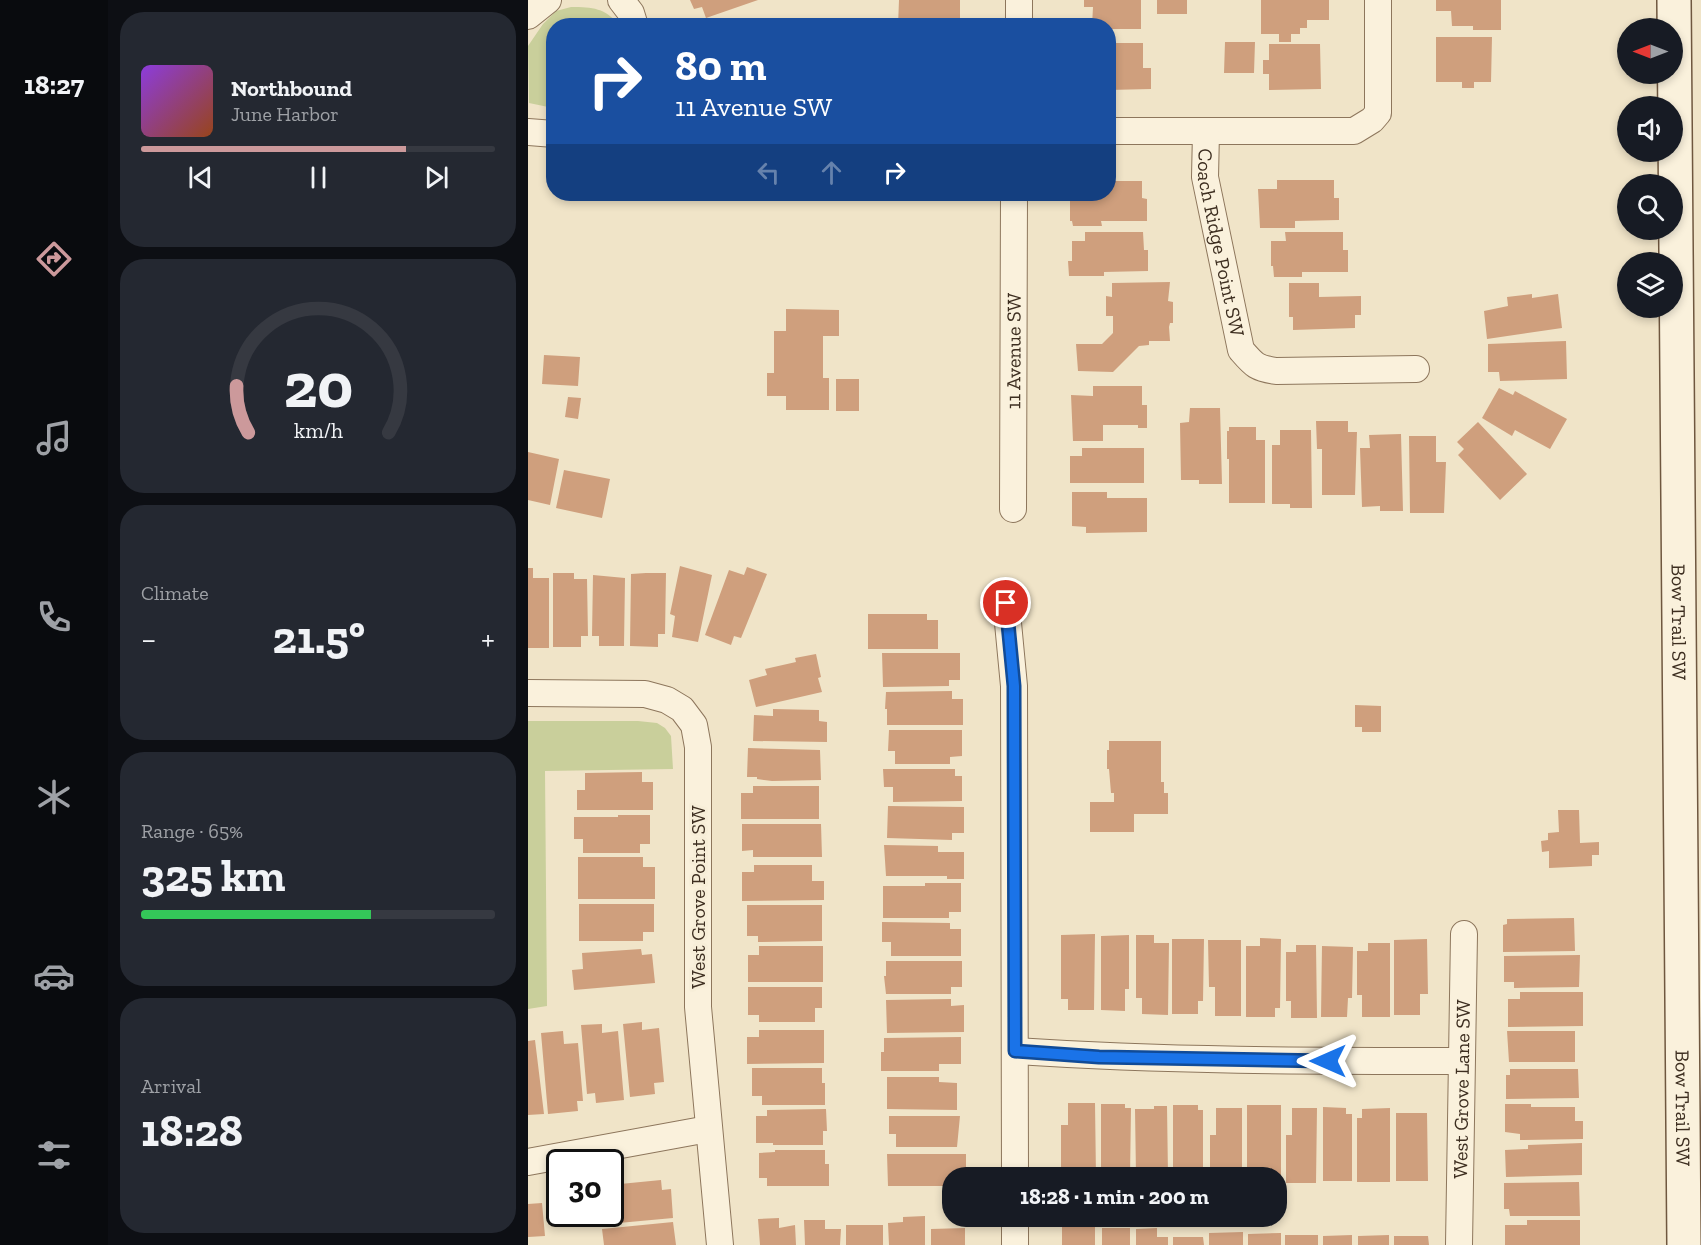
<!DOCTYPE html>
<html lang="en">
<head>
<meta charset="utf-8">
<style>
  :root { --surface:#171b24; --page:#242831; --text:#f1f3f6; --muted:#9ea1a6; --line:#363941; --accent:#cc999b }
  body { margin:0; font-family:"Zilla Slab",serif; background:var(--page); color:var(--text); height:100vh; display:flex; flex-direction:column; font-size:22px; white-space:nowrap }
  * { box-sizing:border-box; margin:0 }
  p { font-size:20px; color:var(--muted) }
  .icon { flex:none; width:33px; height:33px; fill:none; stroke:currentColor; stroke-width:2; stroke-linecap:round; stroke-linejoin:round }
  .map { position:relative; flex:1; overflow:hidden }
  .drawer { display:flex; flex-direction:column; gap:12px; padding:12px; background:#0d0f14; width:420px }
  .drawer>* { flex:none }
  .banner { position:absolute; left:18px; top:18px; width:570px; height:183px; border-radius:24px; box-shadow:0 3px 9px #0003; background:#1a4fa0; color:#fff; overflow:hidden }
  .needle { width:39px; rotate:270deg }
  .buttons { position:absolute; left:1089px; top:18px; display:grid; gap:12px }
  .buttons a { display:grid; place-items:center; width:66px; height:66px; border-radius:50%; background:var(--surface); box-shadow:0 3px 9px #0003; font-size:30px }
  .speed { position:absolute; left:18px; top:1149px; display:flex; gap:12px; font-size:30px; font-weight:700; text-align:center }
  .speed>* { display:grid; place-content:center; width:78px; height:78px; border-radius:50%; background:var(--surface); box-shadow:0 3px 9px #0003; line-height:1 }
  .speed .limit { border:3px solid #111; border-radius:9px; background:#fff; color:#111 }
  .pin { position:absolute; display:grid; place-items:center; width:51px; height:51px; color:#fff; margin:-26px; border:3px solid #fff; border-radius:50%; box-shadow:0 2px 6px #0007 }
  .me { position:absolute; width:66px; margin:-33px; rotate:270deg; stroke-linejoin:round; filter:drop-shadow(0 0 4px #0008) }
  .turn { display:flex; align-items:center; gap:21px; height:126px; padding:0 30px; font-size:27px }
  .turn .icon { width:78px; height:78px; stroke-width:2.5 }
  .turn b { display:block; font-size:42px; line-height:51px }
  .lanes { display:flex; align-items:center; height:57px; padding:0 30px; background:#0003; justify-content:center; gap:30px; direction:ltr }
  .lanes .off { opacity:.35 }
  .big { font-size:45px; font-weight:800; line-height:1.1 }
  .drawer .tile { flex:1; display:flex; flex-direction:column; justify-content:center; gap:9px; min-width:0; padding:0 21px; border-radius:24px; background:var(--page) }
  .drawer .dial { align-items:center; gap:0 }
  .dial svg { height:156px; overflow:visible; fill:none; stroke:var(--line); stroke-width:7; stroke-linecap:round; text-anchor:middle }
  .dial text { fill:var(--text); stroke:none }
  .song { display:flex; align-items:center; gap:18px }
  .cover { width:72px; height:72px; border-radius:9px; background:linear-gradient(135deg,hsl(270 70% 55%),hsl(20 70% 35%)) }
  .played { height:6px; border-radius:3px; background:linear-gradient(90deg,var(--accent) 75%,var(--line) 75%) }
  .keys { display:flex; justify-content:space-around; direction:ltr }
  .heat { display:flex; justify-content:space-between; align-items:center; font-size:33px; direction:ltr }
  .charge { height:9px; border-radius:4px; background:linear-gradient(90deg,#34c759 65%,var(--line) 0) }
  .trip { position:absolute; left:414px; top:1167px; width:345px; height:60px; border-radius:24px; background:var(--surface); box-shadow:0 3px 9px #0003; font-weight:800; line-height:60px; text-align:center }
  main { display:flex; flex:1; min-height:0 }
  .dock { display:flex; flex-direction:column; width:108px; justify-content:space-around; align-items:center; background:#090b0e; color:var(--muted) }
  .dock .icon { width:42px; height:42px }
  .dock .selected { color:var(--accent) }
  .dock b { font-size:27px; color:var(--text) }
  .map>svg:first-child { display:block }
</style>
</head>
<body>
<main>
<nav class="dock">
<b>18:27</b>
<svg class="icon selected" aria-label="directions" viewBox="0 0 24 24"><path d="M12 3l9 9-9 9-9-9zM9 14v-3h6M13 9l2 2-2 2"/></svg>
<svg class="icon" aria-label="music" viewBox="0 0 24 24"><path d="M9 18V5l10-2v13"/><circle cx="6" cy="18" r="3"/><circle cx="16" cy="16" r="3"/></svg>
<svg class="icon" aria-label="phone" viewBox="0 0 24 24"><path d="M5 4h4l2 5-3 2q2 4 5 5l2-3 5 2v4C11 20 4 13 5 4z"/></svg>
<svg class="icon" aria-label="climate" viewBox="0 0 24 24"><path d="M12 3v18M4 7l16 10M4 17L20 7"/></svg>
<svg class="icon" aria-label="car" viewBox="0 0 24 24"><path d="M5 17H2v-5l4-1 3-4h7l3 4 3 1v5h-3M9 17h6M6 11h13"/><circle cx="7" cy="17" r="2"/><circle cx="17" cy="17" r="2"/></svg>
<svg class="icon" aria-label="filters" viewBox="0 0 24 24"><path d="M4 7h16M4 17h16"/><circle cx="9" cy="7" r="2"/><circle cx="15" cy="17" r="2"/></svg>
</nav>
<section class="drawer">
<div class="tile">
<div class="song"><i class="cover"></i><div><b>Northbound</b><p>June Harbor</p></div></div>
<div class="played"></div>
<div class="keys"><svg class="icon" aria-label="previous" viewBox="0 0 24 24"><path d="M18 5L8 12l10 7zM5 5v14"/></svg><svg class="icon" aria-label="pause" viewBox="0 0 24 24"><path d="M8 5v14M16 5v14"/></svg><svg class="icon" aria-label="next" viewBox="0 0 24 24"><path d="M6 5l10 7-10 7zM19 5v14"/></svg></div>
</div>
<div class="tile dial"><svg viewBox="0 0 100 80">
<path d="M14 69A42 42 0 1 1 86 69"/>
<path d="M14 69A42 42 0 0 1 8 45" stroke="#cc999b"/>
<text x="50" y="56" font-size="32" font-weight="700">20</text>
<text x="50" y="72" font-size="11">km/h</text>
</svg></div>
<div class="tile"><p>Climate</p>
<div class="heat"><a>−</a><b class="big">21.5°</b><a>+</a></div>
</div>
<div class="tile"><p>Range · 65%</p><b class="big">325 km</b><div class="charge"></div></div>
<div class="tile"><p>Arrival</p><b class="big">18:28</b></div>
</section>
<div class="map">
<svg width="1173" height="1245" viewBox="0 0 1173 1245">
  <rect width="100%" height="100%" fill="#f0e4c8"/>
  <path fill="#c9cf9b" d="M 43,7 C 65,7 77,8 91,25 L 26,26 L 25,108 L 1,103 L 0,46 L 15,24 L 28,11 Z
    M 0,721 L 110,721 L 129,723 L 137,728 L 143,736 L 145,769 L 17,771 L 19,1006 L 0,1009 Z"/>
  <path fill="#cf9f7d" d="M 162,0 L 230,0 L 178,18 L 174,7 L 166,9 Z
    M 371,0 L 432,0 L 432,26 L 370,26 Z
    M 556,0 L 613,0 L 613,29 L 580,29 L 580,26 L 564,26 L 565,7 L 556,7 Z
    M 629,0 L 659,0 L 659,14 L 629,14 Z
    M 733,0 L 801,0 L 801,20 L 779,20 L 779,28 L 772,28 L 772,34 L 763,34 L 763,42 L 751,42 L 751,34 L 733,34 Z
    M 908,0 L 973,0 L 973,30 L 945,30 L 945,26 L 924,26 L 923,11 L 908,11 Z
    M 908,37 L 964,37 L 963,82 L 946,82 L 946,88 L 934,88 L 934,82 L 908,82 Z
    M 697,42 L 727,42 L 726,73 L 696,73 Z
    M 580,43 L 615,43 L 615,68 L 623,68 L 623,89 L 580,90 Z
    M 741,44 L 792,44 L 793,89 L 741,90 L 741,74 L 735,74 L 735,60 L 741,60 Z
    M 749,180 L 806,180 L 806,198 L 811,198 L 811,220 L 767,221 L 767,228 L 732,228 L 730,189 L 749,189 Z
    M 580,181 L 614,181 L 614,198 L 619,199 L 619,221 L 573,221 L 574,226 L 545,226 L 544,221 L 542,221 L 542,194 L 580,194 Z
    M 557,232 L 615,232 L 616,250 L 620,250 L 620,271 L 576,272 L 576,276 L 541,276 L 540,261 L 544,261 L 544,241 L 557,241 Z
    M 757,232 L 815,232 L 815,250 L 820,250 L 820,272 L 774,272 L 774,277 L 746,277 L 745,266 L 743,266 L 743,241 L 758,241 Z
    M 642,282 L 640,301 L 645,302 L 645,323 L 642,323 L 641,327 L 642,341 L 621,341 L 621,345 L 611,346 L 585,372 L 550,371 L 548,344 L 574,344 L 585,333 L 585,316 L 578,316 L 578,296 L 584,297 L 584,283 Z
    M 761,283 L 791,283 L 791,297 L 833,296 L 833,315 L 827,315 L 827,328 L 765,330 L 765,317 L 761,317 Z
    M 1004,294 L 1004,298 L 1030,294 L 1034,328 L 959,339 L 956,311 L 980,306 L 979,297 Z
    M 258,309 L 311,310 L 311,336 L 295,336 L 295,378 L 301,378 L 301,410 L 258,410 L 258,396 L 239,396 L 239,373 L 246,373 L 246,331 L 258,331 Z
    M 1038,341 L 1039,379 L 972,381 L 971,372 L 960,372 L 960,344 Z
    M 16,355 L 52,357 L 50,386 L 14,384 Z
    M 308,379 L 331,379 L 331,411 L 308,411 Z
    M 565,386 L 614,386 L 614,405 L 619,405 L 619,428 L 610,428 L 610,425 L 575,425 L 575,441 L 545,441 L 543,395 L 565,396 Z
    M 971,388 L 985,395 L 987,391 L 1039,419 L 1022,449 L 987,430 L 984,436 L 954,418 Z
    M 40,397 L 53,398 L 50,419 L 37,417 Z
    M 662,408 L 692,408 L 694,484 L 671,484 L 671,480 L 653,480 L 652,423 L 661,422 Z
    M 788,421 L 820,421 L 820,432 L 829,432 L 827,495 L 794,495 L 794,449 L 789,449 Z
    M 950,422 L 999,474 L 972,500 L 930,455 L 936,449 L 929,442 Z
    M 701,427 L 728,427 L 728,440 L 737,440 L 737,503 L 701,503 L 701,459 L 699,459 L 699,431 L 701,431 Z
    M 752,430 L 783,430 L 784,508 L 762,508 L 762,504 L 744,504 L 744,445 L 752,445 Z
    M 873,434 L 875,511 L 852,511 L 852,506 L 834,507 L 832,448 L 842,448 L 841,435 Z
    M 881,436 L 908,436 L 908,462 L 918,462 L 916,513 L 882,513 Z
    M 554,448 L 616,448 L 616,483 L 542,483 L 542,456 L 554,456 Z
    M 0,452 L 31,459 L 22,505 L 0,500 Z
    M 36,470 L 82,479 L 74,518 L 28,508 Z
    M 544,492 L 579,492 L 579,498 L 619,498 L 619,532 L 558,533 L 558,527 L 544,526 Z
    M 152,566 L 184,575 L 170,642 L 144,637 L 147,616 L 142,614 Z
    M 219,567 L 239,574 L 213,638 L 206,636 L 203,645 L 177,635 L 201,570 L 216,575 Z
    M 0,568 L 5,568 L 5,578 L 21,578 L 21,648 L 0,648 Z
    M 25,573 L 46,573 L 46,579 L 59,579 L 60,636 L 53,636 L 53,647 L 25,647 Z
    M 118,573 L 138,573 L 137,634 L 130,634 L 130,647 L 102,646 L 103,574 Z
    M 65,575 L 97,578 L 96,646 L 71,646 L 71,636 L 64,636 Z
    M 340,614 L 399,614 L 399,620 L 410,620 L 410,649 L 340,649 Z
    M 354,653 L 432,653 L 432,680 L 421,680 L 421,686 L 355,687 Z
    M 288,654 L 293,677 L 290,678 L 294,692 L 228,707 L 221,680 L 239,675 L 237,669 L 268,662 L 267,658 Z
    M 424,691 L 424,699 L 435,699 L 435,725 L 359,725 L 359,709 L 357,709 L 358,692 Z
    M 827,705 L 853,706 L 853,732 L 834,732 L 834,727 L 827,727 Z
    M 245,709 L 291,710 L 291,721 L 299,722 L 299,742 L 225,741 L 226,715 L 245,716 Z
    M 361,730 L 434,730 L 434,756 L 422,757 L 422,764 L 367,764 L 367,751 L 360,751 Z
    M 581,741 L 633,741 L 633,782 L 636,782 L 636,793 L 640,793 L 640,814 L 606,814 L 606,832 L 562,832 L 562,802 L 586,802 L 586,793 L 583,793 L 581,769 L 579,769 L 579,750 L 581,750 Z
    M 220,748 L 292,750 L 293,780 L 244,781 L 229,779 L 229,777 L 219,777 Z
    M 355,769 L 427,769 L 427,776 L 434,776 L 434,801 L 365,802 L 365,787 L 356,787 Z
    M 114,772 L 114,782 L 125,782 L 125,810 L 49,810 L 49,790 L 57,790 L 57,773 Z
    M 225,786 L 291,786 L 291,819 L 213,819 L 213,793 L 225,793 Z
    M 360,806 L 436,807 L 436,833 L 424,833 L 424,840 L 359,838 Z
    M 1030,810 L 1051,810 L 1052,843 L 1071,842 L 1071,855 L 1064,855 L 1064,866 L 1021,868 L 1021,851 L 1014,852 L 1013,841 L 1020,840 L 1020,833 L 1031,832 Z
    M 90,815 L 122,815 L 122,844 L 112,844 L 112,853 L 55,853 L 55,839 L 46,839 L 46,817 L 90,817 Z
    M 214,824 L 293,824 L 294,857 L 225,857 L 225,850 L 214,851 Z
    M 356,845 L 410,846 L 410,852 L 436,852 L 436,879 L 419,879 L 419,876 L 358,876 Z
    M 50,857 L 115,857 L 115,867 L 127,867 L 127,899 L 50,899 Z
    M 226,865 L 284,865 L 284,881 L 296,881 L 296,900 L 214,901 L 214,872 L 226,872 Z
    M 397,883 L 433,883 L 433,912 L 421,912 L 421,918 L 355,918 L 355,886 L 397,886 Z
    M 51,904 L 126,904 L 126,932 L 115,932 L 115,941 L 51,941 Z
    M 219,905 L 294,905 L 294,941 L 230,942 L 230,936 L 219,936 Z
    M 1046,918 L 1047,951 L 975,952 L 975,925 L 979,924 L 979,919 Z
    M 354,922 L 422,923 L 422,929 L 433,929 L 433,956 L 363,956 L 363,942 L 354,942 Z
    M 567,934 L 566,1010 L 540,1010 L 540,999 L 533,999 L 533,935 Z
    M 601,935 L 601,989 L 597,989 L 597,1011 L 573,1010 L 573,936 Z
    M 608,935 L 626,935 L 626,943 L 641,943 L 640,1015 L 614,1014 L 614,998 L 608,998 Z
    M 732,938 L 753,939 L 752,1008 L 747,1008 L 747,1017 L 718,1017 L 718,946 L 732,946 Z
    M 644,939 L 676,939 L 675,1001 L 670,1001 L 670,1014 L 644,1014 Z
    M 899,939 L 900,994 L 892,994 L 892,1015 L 866,1015 L 866,940 Z
    M 680,940 L 713,940 L 713,1016 L 687,1016 L 687,987 L 681,987 Z
    M 840,943 L 862,943 L 862,1017 L 834,1017 L 834,995 L 829,995 L 829,951 L 840,951 Z
    M 768,945 L 788,945 L 789,1018 L 763,1018 L 763,1001 L 758,1001 L 758,952 L 768,952 Z
    M 231,946 L 295,946 L 295,982 L 220,982 L 220,955 L 231,955 Z
    M 794,946 L 825,947 L 824,998 L 820,998 L 819,1017 L 793,1017 Z
    M 113,949 L 114,955 L 124,954 L 127,983 L 46,990 L 44,970 L 55,969 L 54,953 Z
    M 1052,955 L 1051,987 L 986,988 L 986,982 L 976,982 L 976,956 Z
    M 358,961 L 434,961 L 434,987 L 423,987 L 423,994 L 358,994 L 356,976 L 358,976 Z
    M 220,987 L 294,987 L 294,1008 L 287,1008 L 287,1022 L 231,1022 L 231,1015 L 220,1015 Z
    M 992,992 L 1055,992 L 1055,1026 L 980,1027 L 980,999 L 992,999 Z
    M 423,999 L 423,1006 L 436,1005 L 436,1032 L 359,1033 L 358,1000 Z
    M 114,1022 L 114,1030 L 131,1028 L 136,1082 L 126,1083 L 127,1094 L 102,1097 L 95,1024 Z
    M 74,1024 L 74,1033 L 90,1031 L 96,1100 L 68,1103 L 67,1093 L 59,1094 L 53,1025 Z
    M 231,1030 L 296,1030 L 296,1063 L 219,1064 L 219,1037 L 231,1037 Z
    M 35,1031 L 36,1044 L 50,1043 L 55,1101 L 49,1101 L 50,1111 L 20,1114 L 13,1033 Z
    M 979,1031 L 1047,1031 L 1047,1062 L 981,1062 Z
    M 433,1037 L 433,1064 L 411,1064 L 411,1071 L 353,1071 L 353,1052 L 356,1052 L 356,1038 Z
    M 7,1040 L 16,1114 L 0,1115 L 0,1041 Z
    M 224,1068 L 294,1068 L 294,1083 L 297,1083 L 297,1105 L 234,1105 L 234,1096 L 224,1096 Z
    M 982,1069 L 1050,1069 L 1051,1098 L 978,1099 L 978,1075 L 982,1075 Z
    M 359,1077 L 411,1077 L 411,1082 L 429,1083 L 429,1110 L 359,1109 Z
    M 540,1103 L 567,1103 L 568,1178 L 533,1178 L 533,1125 L 540,1125 Z
    M 573,1104 L 597,1104 L 597,1108 L 603,1108 L 602,1177 L 573,1177 Z
    M 977,1104 L 1003,1104 L 1003,1107 L 1047,1107 L 1047,1121 L 1055,1121 L 1055,1139 L 992,1140 L 992,1134 L 977,1132 Z
    M 645,1105 L 670,1105 L 670,1110 L 675,1110 L 675,1178 L 645,1178 Z
    M 719,1105 L 753,1105 L 753,1177 L 719,1177 Z
    M 626,1106 L 639,1106 L 640,1176 L 608,1176 L 607,1109 L 626,1109 Z
    M 795,1107 L 818,1108 L 818,1114 L 824,1114 L 824,1181 L 795,1181 Z
    M 688,1108 L 714,1108 L 714,1178 L 682,1178 L 682,1135 L 688,1135 Z
    M 764,1108 L 789,1108 L 788,1183 L 758,1183 L 758,1135 L 764,1135 Z
    M 862,1108 L 862,1182 L 829,1182 L 829,1118 L 834,1118 L 834,1109 Z
    M 298,1109 L 299,1131 L 295,1131 L 295,1145 L 245,1145 L 245,1143 L 228,1143 L 228,1116 L 239,1116 L 239,1110 Z
    M 868,1113 L 899,1113 L 900,1181 L 868,1181 Z
    M 361,1116 L 432,1116 L 429,1147 L 368,1147 L 368,1134 L 361,1134 Z
    M 1054,1143 L 1054,1175 L 978,1177 L 977,1150 L 1000,1149 L 1000,1145 Z
    M 247,1150 L 297,1150 L 297,1164 L 301,1164 L 301,1186 L 239,1186 L 239,1178 L 231,1178 L 231,1153 L 247,1152 Z
    M 359,1154 L 438,1154 L 438,1178 L 424,1178 L 424,1186 L 360,1186 Z
    M 133,1180 L 134,1190 L 143,1189 L 145,1218 L 69,1225 L 68,1214 L 82,1214 L 82,1185 Z
    M 1051,1182 L 1052,1216 L 982,1216 L 981,1209 L 976,1209 L 976,1183 Z
    M 14,1203 L 17,1236 L 0,1237 L 0,1204 Z
    M 397,1216 L 397,1245 L 361,1245 L 360,1223 L 375,1222 L 375,1217 Z
    M 251,1218 L 251,1228 L 267,1225 L 268,1245 L 232,1245 L 230,1219 Z
    M 276,1220 L 297,1220 L 297,1229 L 313,1229 L 312,1245 L 277,1245 Z
    M 999,1220 L 1052,1220 L 1052,1245 L 977,1245 L 977,1225 L 999,1225 Z
    M 145,1222 L 148,1245 L 76,1245 L 74,1229 Z
    M 318,1225 L 355,1225 L 355,1245 L 318,1245 Z
    M 534,1225 L 567,1225 L 567,1245 L 534,1245 Z
    M 437,1228 L 437,1245 L 403,1245 L 403,1229 Z
    M 574,1228 L 602,1228 L 602,1245 L 574,1245 Z
    M 629,1228 L 629,1237 L 640,1237 L 640,1245 L 608,1245 L 608,1229 Z
    M 715,1232 L 715,1245 L 681,1245 L 681,1233 Z
    M 753,1233 L 753,1245 L 720,1245 L 720,1234 Z
    M 757,1235 L 790,1235 L 790,1245 L 757,1245 Z
    M 824,1235 L 824,1245 L 795,1245 L 795,1236 Z
    M 861,1235 L 861,1245 L 830,1245 L 830,1236 Z
    M 866,1236 L 900,1236 L 901,1245 L 866,1245 Z
    M 645,1237 L 675,1237 L 676,1245 L 645,1245 Z"/>
  <g fill="none" stroke-linecap="round" stroke-linejoin="round">
    <g stroke="#8d765c" stroke-width="28">
      <g id="minor">
        <path d="M 93,0 L 103,13 L 107,26"/>
        <path d="M 491,0 L 491,26"/>
        <path d="M 0,16 L 20,0"/>
        <path d="M 580,131 L 826,131 L 844,120 L 850,113 L 850,0"/>
        <path d="M 0,132 L 26,134"/>
        <path id="s1" d="M 678,132 L 677,177 L 713,350 C 726,365 728,368 748,371 L 888,369"/>
        <path id="s2" d="M 485,509 L 486,194"/>
        <path d="M 478,602 L 486,686 L 487,1178"/>
        <path d="M 0,693 L 117,694 L 139,700 L 154,709 L 166,725 L 170,747 L 170,1007 L 192,1245"/>
        <path d="M 487,1051 C 636,1061 784,1061 933,1061"/>
        <path d="M 0,1162 L 180,1129"/>
        <path d="M 487,1216 L 487,1245"/>
        <path id="s3" d="M 931,1245 L 936,934"/>
      </g>
    </g>
    <g stroke="#6f573f" stroke-width="36">
      <g id="secondary">
        <path id="s4" d="M 1146,0 L 1156,1245"/>
      </g>
    </g>
    <use href="#minor" stroke="#faf1dc" stroke-width="26"/>
    <use href="#secondary" stroke="#faf1dc" stroke-width="33"/>
  </g>
  <g fill="none" stroke-linecap="round" stroke-linejoin="round">
    <g stroke="#114b97" stroke-width="15">
      <path id="route" d="M 478,603 L 486,686 L 487,1051 L 571,1057 L 800,1061"/>
    </g>
    <use href="#route" stroke="#1a73e8" stroke-width="10"/>
  </g>
  <g text-anchor="middle" dominant-baseline="central" stroke-width="6" stroke-linejoin="round" paint-order="stroke">
    <g font-size="20" fill="#3d2e20" stroke="#f7eed8">
      <text stroke="none"><textPath href="#s1" startOffset="112">Coach Ridge Point SW</textPath></text>
      <text stroke="none"><textPath href="#s2" startOffset="158">11 Avenue SW</textPath></text>
      <text stroke="none"><textPath href="#s4" startOffset="622">Bow Trail SW</textPath></text>
      <text transform="translate(170 897) rotate(-90)">West Grove Point SW</text>
      <text stroke="none"><textPath href="#s3" startOffset="156">West Grove Lane SW</textPath></text>
      <text stroke="none"><textPath href="#s4" startOffset="1108">Bow Trail SW</textPath></text>
    </g>
  </g>
</svg>
<div class="buttons">
<a><svg class="needle" viewBox="-14 -14 28 28"><path d="M0-13l5 13h-10z" fill="#e53935"/><path d="M0 13l5-13h-10z" fill="#9ea1a6"/></svg></a>
<a><svg class="icon" aria-label="sound" viewBox="0 0 24 24"><path d="M4 9h4l5-4v14l-5-4H4zM17 9q2 3 0 6"/></svg></a>
<a><svg class="icon" aria-label="search" viewBox="0 0 24 24"><circle cx="10" cy="10" r="6"/><path d="M15 15l6 6"/></svg></a>
<a><svg class="icon" aria-label="layers" viewBox="0 0 24 24"><path d="M12 4l9 5-9 5-9-5zM3 14l9 5 9-5"/></svg></a>
</div>
<div class="speed"><div class="limit">30</div></div>
<div class="pin" style="left:478px;top:603px;background:#d93025"><svg class="icon" aria-label="arrive" viewBox="0 0 24 24"><path d="M6 21V4h12l-3 4 3 4H6"/></svg></div>
<svg class="me" style="left:800px;top:1061px" viewBox="-20 -20 40 40"><path d="M0-17L14 15 0 8-14 15z" fill="#1a73e8" stroke="#fff" stroke-width="4"/></svg>
<div class="trip">18:28 · 1 min · 200 m</div>
<div class="banner">
<div class="turn"><svg class="icon" aria-label="right" viewBox="0 0 24 24"><path d="M7 20v-9h11M14 6l5 5-5 5"/></svg><div><b>80 m</b>11 Avenue SW</div></div>
<div class="lanes"><svg class="icon off" aria-label="left" viewBox="0 0 24 24"><path d="M17 20v-9H6M10 6l-5 5 5 5"/></svg><svg class="icon off" aria-label="ahead" viewBox="0 0 24 24"><path d="M12 20V5M6 11l6-6 6 6"/></svg><svg class="icon" aria-label="right" viewBox="0 0 24 24"><path d="M7 20v-9h11M14 6l5 5-5 5"/></svg></div>
</div>
</div>
</main>
</body>
</html>
